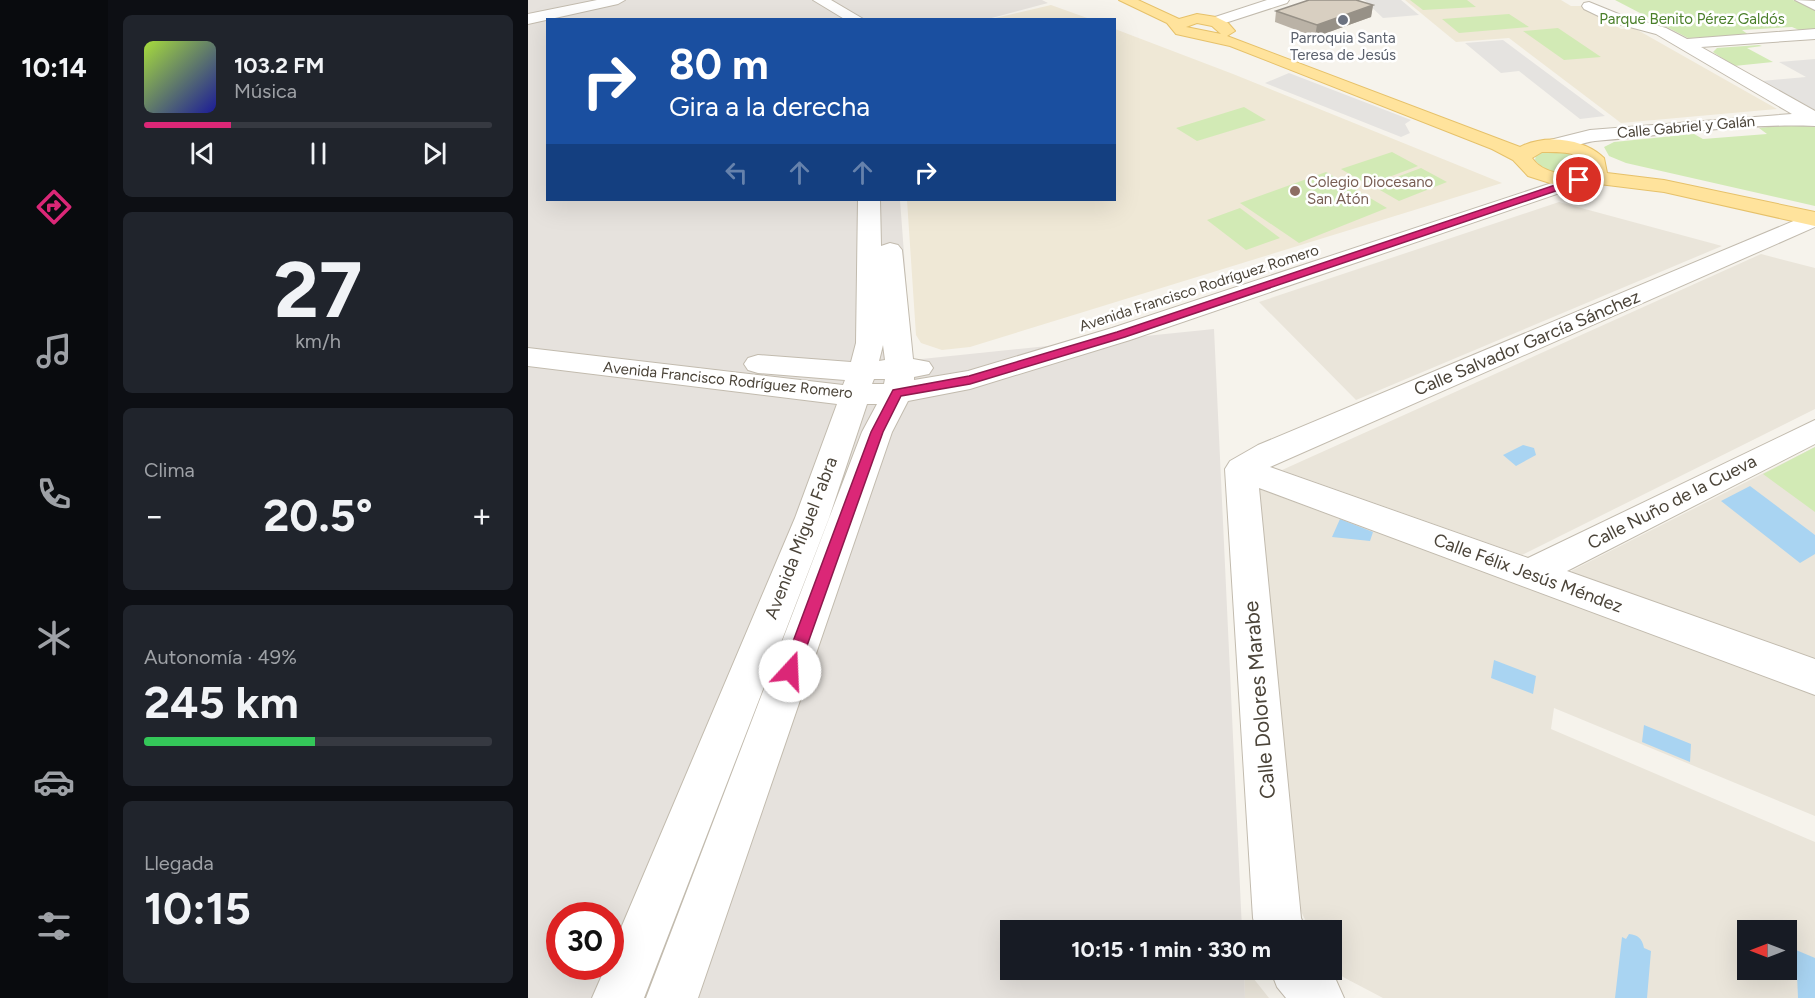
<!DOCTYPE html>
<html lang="es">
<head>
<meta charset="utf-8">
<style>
  :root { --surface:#171b24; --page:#20242c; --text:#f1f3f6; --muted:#9ea1a6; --line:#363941; --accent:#db2777 }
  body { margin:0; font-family:Figtree,sans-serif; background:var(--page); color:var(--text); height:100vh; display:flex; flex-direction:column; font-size:22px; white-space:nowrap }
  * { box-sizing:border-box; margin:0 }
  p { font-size:20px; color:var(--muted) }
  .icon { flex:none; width:33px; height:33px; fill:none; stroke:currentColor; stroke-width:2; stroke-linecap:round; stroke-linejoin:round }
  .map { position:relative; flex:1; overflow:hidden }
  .drawer { display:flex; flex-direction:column; gap:15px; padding:15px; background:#0d0f14; width:420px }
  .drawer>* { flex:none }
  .guide { position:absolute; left:18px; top:18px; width:570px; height:183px; border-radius:0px; box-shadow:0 6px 24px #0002; background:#1a4fa0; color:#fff; overflow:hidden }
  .needle { width:39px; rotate:270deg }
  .buttons { position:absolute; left:1209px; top:920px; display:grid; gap:12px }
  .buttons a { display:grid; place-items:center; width:60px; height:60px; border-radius:0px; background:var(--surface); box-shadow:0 6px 24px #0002; font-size:30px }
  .speed { position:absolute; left:18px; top:902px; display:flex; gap:12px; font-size:30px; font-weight:700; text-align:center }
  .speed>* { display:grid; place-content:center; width:78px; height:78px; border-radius:50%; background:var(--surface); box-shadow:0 6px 24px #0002; line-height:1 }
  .speed .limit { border:9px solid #d22; background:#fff; color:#111 }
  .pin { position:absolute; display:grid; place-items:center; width:51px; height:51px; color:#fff; margin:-26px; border:3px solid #fff; border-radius:50%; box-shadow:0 2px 6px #0007 }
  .me { position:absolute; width:66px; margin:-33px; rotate:20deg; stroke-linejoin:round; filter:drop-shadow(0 0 4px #0008) }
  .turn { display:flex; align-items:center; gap:21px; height:126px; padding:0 24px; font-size:27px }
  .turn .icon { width:78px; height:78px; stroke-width:2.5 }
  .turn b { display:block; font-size:42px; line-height:51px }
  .lanes { display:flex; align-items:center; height:57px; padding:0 24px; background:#0003; justify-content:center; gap:30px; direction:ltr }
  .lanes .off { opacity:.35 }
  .big { font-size:45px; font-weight:700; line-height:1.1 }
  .drawer .tile { flex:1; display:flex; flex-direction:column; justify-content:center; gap:9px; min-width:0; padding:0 21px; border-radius:9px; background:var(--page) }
  .drawer .dial { align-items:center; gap:0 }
  .dial b { font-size:78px; line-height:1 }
  .song { display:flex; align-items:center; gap:18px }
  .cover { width:72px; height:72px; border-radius:9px; background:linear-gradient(135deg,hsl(80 70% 55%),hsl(240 70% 35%)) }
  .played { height:6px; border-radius:3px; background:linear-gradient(90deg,var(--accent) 25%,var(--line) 25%) }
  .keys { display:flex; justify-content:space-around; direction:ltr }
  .heat { display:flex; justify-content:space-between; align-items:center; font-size:33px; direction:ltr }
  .charge { height:9px; border-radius:4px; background:linear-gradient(90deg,#34c759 49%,var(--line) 0) }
  .trip { position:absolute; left:472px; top:920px; width:342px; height:60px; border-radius:0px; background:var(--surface); box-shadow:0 6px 24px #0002; font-weight:700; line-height:60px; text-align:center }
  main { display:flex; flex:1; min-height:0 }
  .dock { display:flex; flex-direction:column; width:108px; justify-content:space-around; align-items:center; background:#090b0e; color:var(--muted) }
  .dock .icon { width:42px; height:42px }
  .dock .selected { color:var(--accent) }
  .dock b { font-size:27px; color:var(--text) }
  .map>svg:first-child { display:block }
</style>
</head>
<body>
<main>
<nav class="dock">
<b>10:14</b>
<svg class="icon selected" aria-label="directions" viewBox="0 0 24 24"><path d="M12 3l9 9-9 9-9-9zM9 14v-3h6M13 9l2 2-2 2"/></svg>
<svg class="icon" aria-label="music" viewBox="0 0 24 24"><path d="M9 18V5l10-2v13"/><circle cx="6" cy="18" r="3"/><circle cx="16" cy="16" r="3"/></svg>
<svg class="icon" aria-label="phone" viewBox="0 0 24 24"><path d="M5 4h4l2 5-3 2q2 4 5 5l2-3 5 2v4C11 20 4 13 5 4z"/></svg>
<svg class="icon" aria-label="climate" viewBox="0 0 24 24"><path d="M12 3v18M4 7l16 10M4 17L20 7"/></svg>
<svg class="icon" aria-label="car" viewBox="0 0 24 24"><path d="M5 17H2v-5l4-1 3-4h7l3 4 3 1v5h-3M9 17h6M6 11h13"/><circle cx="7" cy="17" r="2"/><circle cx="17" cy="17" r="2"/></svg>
<svg class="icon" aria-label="filters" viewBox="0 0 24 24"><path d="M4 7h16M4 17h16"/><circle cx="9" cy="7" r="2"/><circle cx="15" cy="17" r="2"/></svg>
</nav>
<section class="drawer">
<div class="tile">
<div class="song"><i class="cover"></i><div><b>103.2 FM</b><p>Música</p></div></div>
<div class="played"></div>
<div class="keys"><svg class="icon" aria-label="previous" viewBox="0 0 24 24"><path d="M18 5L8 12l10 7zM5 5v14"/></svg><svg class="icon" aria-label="pause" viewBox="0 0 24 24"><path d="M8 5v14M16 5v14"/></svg><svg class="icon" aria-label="next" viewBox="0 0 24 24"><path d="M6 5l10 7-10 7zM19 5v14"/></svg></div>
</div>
<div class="tile dial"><b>27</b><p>km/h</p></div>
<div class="tile"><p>Clima</p>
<div class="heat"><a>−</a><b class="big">20.5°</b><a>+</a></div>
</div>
<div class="tile"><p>Autonomía · 49%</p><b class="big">245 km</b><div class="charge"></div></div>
<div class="tile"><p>Llegada</p><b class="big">10:15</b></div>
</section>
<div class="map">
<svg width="1287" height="998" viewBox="0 0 1287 998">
  <rect width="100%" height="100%" fill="#f6f3ec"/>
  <path fill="#eae5da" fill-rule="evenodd" d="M 1031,202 L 1194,246 L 828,400 L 731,302 Z
    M 1233,254 L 1287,268 L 1287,409 L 994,555 L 754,470 Z
    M 1287,447 L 1287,661 L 1045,575 L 1043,571 Z
    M 731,489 L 1287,692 L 1287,816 L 1026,708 L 1023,729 L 1287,842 L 1287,998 L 855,998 L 815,977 L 804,964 L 804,930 L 782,930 L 773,911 ZM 1220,930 L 1258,930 L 1258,969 L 1220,969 Z
    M 716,969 L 718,969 L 741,998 L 717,998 Z"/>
  <path fill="#e6e2dd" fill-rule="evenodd" d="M 0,0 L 514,0 L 520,3 L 456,20 L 20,20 L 20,200 L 372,200 L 384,360 L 686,329 L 714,930 L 483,930 L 483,969 L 716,969 L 717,998 L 0,998 ZM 32,915 L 82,915 L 82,966 L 32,966 Z"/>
  <path fill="#efe8d6" d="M 877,0 L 1033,0 L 1043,6 L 1053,6 L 1093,29 L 1106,28 L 1249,109 L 1093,123 L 981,38 L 928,42 Z
    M 523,5 L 562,19 L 463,19 Z
    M 587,29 L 705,74 L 974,183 L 442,347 L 414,350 L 393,343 L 388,335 L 379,200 L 586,200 Z"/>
  <path fill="#d2eab5" d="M 882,0 L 939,0 L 948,7 L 895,10 Z
    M 1087,0 L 1265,0 L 1287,10 L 1287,29 L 1271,30 L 1264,27 L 1214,30 L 1221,35 L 1160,38 Z
    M 981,14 L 1001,27 L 931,33 L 914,19 Z
    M 1030,28 L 1073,57 L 1036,60 L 995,31 Z
    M 1231,45 L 1234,46 L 1219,48 L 1245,62 L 1206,66 L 1185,52 L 1189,48 Z
    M 716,107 L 738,120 L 669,141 L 648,128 Z
    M 1268,124 L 1287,127 L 1287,206 L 1098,163 L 1081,156 L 1076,147 L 1086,142 L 1166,134 L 1175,139 L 1239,134 L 1231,128 Z
    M 864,152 L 890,166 L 840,185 L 813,169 Z
    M 1016,152 C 1029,151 1052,152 1056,167 C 1045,180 1016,173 1007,160 L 1008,155 Z
    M 893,168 L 919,182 L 871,201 L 845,186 Z
    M 798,172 L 859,208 L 771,243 L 712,203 Z
    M 712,208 L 752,238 L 718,250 L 679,220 Z
    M 1287,447 L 1287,512 L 1235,474 Z"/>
  <path fill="#e5e3e0" d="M 836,0 L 873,0 L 891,15 L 855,18 Z
    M 975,40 L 1077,116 L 1052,119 L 991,71 L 973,73 L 937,43 Z
    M 1287,59 L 1287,110 L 1234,81 L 1278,77 L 1251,62 Z
    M 761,73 L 883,120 L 877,124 L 882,133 L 873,137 L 737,83 Z"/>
  <path fill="#a9d4f2" d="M 995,445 L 1006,448 L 1008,455 L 988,466 L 975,455 Z
    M 1222,486 L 1287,535 L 1287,554 L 1272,563 L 1193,501 Z
    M 812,519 L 845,532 L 842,541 L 804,537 Z
    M 966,660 L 1008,676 L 1005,694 L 963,678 Z
    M 1116,725 L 1163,744 L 1162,762 L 1114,742 Z
    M 1101,934 C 1110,935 1114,938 1116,948 L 1123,951 L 1119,998 L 1087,998 L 1094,937 L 1098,939 Z
    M 1268,950 L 1287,958 L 1287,998 L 1270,998 Z"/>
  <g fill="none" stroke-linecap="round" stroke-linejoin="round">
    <g stroke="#c2bbae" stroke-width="2">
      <path id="minor" d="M 69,0 L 97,0 L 90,4 L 0,24 L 0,14 Z
        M 285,0 L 303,0 L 337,20 L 318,20 Z
        M 739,0 L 761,0 L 759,3 L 694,24 L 684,24 L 681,21 L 684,18 Z
        M 1267,0 L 1287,1 L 1287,10 Z
        M 1061,2 L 1093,15 L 1138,28 L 1159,39 L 1287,29 L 1287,39 L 1173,47 L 1287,111 L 1287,126 C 1214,123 1140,135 1067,141 C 1051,143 1034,153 1018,149 L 1015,145 L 1018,141 L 1062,130 L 1264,114 L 1128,34 L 1083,22 L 1056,9 L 1054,6 L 1056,3 Z
        M 1051,174 L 1058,176 L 1062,180 L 1058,184 L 602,340 L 442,389 L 380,401 L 364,432 L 170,998 L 118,998 L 334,432 L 349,404 L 339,404 L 301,518 L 116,998 L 64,998 L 78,966 L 82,966 L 82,954 L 267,518 L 309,404 L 0,366 L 0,348 L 315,385 L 317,380 L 230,373 L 220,370 L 216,364 L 220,358 L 230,355 L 323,362 L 328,343 L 330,200 L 352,200 L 353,246 L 362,243 L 370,245 L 374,250 L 385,359 L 401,362 L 405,368 L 401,374 L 386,377 L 386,380 L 440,371 L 584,328 ZM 355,345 L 357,360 L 351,361 ZM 346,379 L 357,379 L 356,384 L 344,384 Z
        M 1287,212 L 1287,227 L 742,467 L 1000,558 L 1287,420 L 1287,444 L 1039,571 L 1287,659 L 1287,695 L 731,488 L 773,918 L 778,930 L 728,930 L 725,918 L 697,469 L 702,461 L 730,445 Z
        M 742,969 L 800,969 L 808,980 L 816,998 L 758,998 L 749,987 Z"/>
    </g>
    <g stroke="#e6c16a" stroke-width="2">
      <path id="major" d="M 591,0 L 610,0 L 651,19 L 669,14 L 688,17 L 700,23 L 707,31 L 699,36 L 992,147 C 1016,134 1056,138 1076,158 L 1079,173 L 1136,180 L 1287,212 L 1287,226 L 1136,192 L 1063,183 L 1045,187 L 1025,184 L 1000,176 L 985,160 L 964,149 L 702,46 L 648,34 L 639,23 ZM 669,23 L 684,26 L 693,34 L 658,27 ZM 1014,152 C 1029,152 1056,150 1059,169 C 1043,179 1014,173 1004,158 Z"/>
    </g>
    <use href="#minor" fill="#fff" fill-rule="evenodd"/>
    <use href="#major" fill="#ffe39c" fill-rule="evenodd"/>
  </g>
  <path fill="#bab2a6" d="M 845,5 L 843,17 L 787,37 L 747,22 L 748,11 Z"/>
  <path fill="#979187" d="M 845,5 L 843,17 L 787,37 L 789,25 Z"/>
  <path fill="#d8cfc1" stroke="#979187" stroke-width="1.5" d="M 781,0 L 828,0 L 845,5 L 789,25 L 748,11 Z"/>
  <path fill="#db2777" stroke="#8e194d" stroke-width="1.5" d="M 1051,177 L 1054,182 L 597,337 L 442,384 L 373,396 L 355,432 L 270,671 L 268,677 L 262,679 L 256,677 L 254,671 L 343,432 L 365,390 L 441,376 L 589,332 Z"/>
  <circle fill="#6b7280" stroke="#fff" stroke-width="2" cx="815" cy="20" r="6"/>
  <circle fill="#8d6e63" stroke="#fff" stroke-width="2" cx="767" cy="191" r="6"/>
  <g text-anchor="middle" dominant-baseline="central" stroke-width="5" stroke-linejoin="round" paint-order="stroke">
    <g font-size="15" fill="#4a7f2a" stroke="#fff">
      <text x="1164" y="19">Parque Benito Pérez Galdós</text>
    </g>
    <g font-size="15" fill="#5b616d" stroke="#fff">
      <text x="815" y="38">Parroquia Santa<tspan x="815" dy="17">Teresa de Jesús</tspan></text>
    </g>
    <g font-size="15" fill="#4b4439" stroke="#fff">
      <text transform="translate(1158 127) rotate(-5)">Calle Gabriel y Galán</text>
      <text transform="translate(671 288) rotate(-18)">Avenida Francisco Rodríguez Romero</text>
      <text transform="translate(200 380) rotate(6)">Avenida Francisco Rodríguez Romero</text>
    </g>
    <g font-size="15" fill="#785e54" stroke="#fff" text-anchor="start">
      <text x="779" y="182">Colegio Diocesano<tspan x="779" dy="17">San Atón</tspan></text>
    </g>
    <g font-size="18" fill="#4b4439" stroke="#fff">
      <text transform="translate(999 343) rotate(-23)">Calle Salvador García Sánchez</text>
      <text transform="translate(1144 502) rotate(-27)">Calle Nuño de la Cueva</text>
      <text transform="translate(273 538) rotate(-69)">Avenida Miguel Fabra</text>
      <text transform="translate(1000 573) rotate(20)">Calle Félix Jesús Méndez</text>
    </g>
    <g font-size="21" fill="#4b4439" stroke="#fff">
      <text transform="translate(731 700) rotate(-95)">Calle Dolores Marabe</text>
    </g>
  </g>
</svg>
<div class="buttons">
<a><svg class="needle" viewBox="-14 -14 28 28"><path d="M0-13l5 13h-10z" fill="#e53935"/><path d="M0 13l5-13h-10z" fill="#9ea1a6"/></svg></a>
</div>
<div class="speed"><div class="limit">30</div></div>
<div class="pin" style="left:1051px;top:180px;background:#d93025"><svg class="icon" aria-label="arrive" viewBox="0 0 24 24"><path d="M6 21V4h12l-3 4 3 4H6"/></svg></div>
<svg class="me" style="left:262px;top:671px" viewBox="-20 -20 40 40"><circle r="19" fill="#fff"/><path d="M0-13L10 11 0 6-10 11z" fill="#db2777"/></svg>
<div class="trip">10:15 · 1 min · 330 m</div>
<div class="guide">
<div class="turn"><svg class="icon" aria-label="right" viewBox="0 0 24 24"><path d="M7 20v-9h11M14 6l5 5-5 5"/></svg><div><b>80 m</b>Gira a la derecha</div></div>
<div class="lanes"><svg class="icon off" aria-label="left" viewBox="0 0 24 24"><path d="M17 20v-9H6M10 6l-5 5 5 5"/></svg><svg class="icon off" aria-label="ahead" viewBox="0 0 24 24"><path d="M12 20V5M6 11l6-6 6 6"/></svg><svg class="icon off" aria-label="ahead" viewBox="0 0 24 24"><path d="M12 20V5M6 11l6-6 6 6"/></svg><svg class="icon" aria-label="right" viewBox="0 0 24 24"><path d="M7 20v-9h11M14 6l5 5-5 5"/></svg></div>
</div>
</div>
</main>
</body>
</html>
